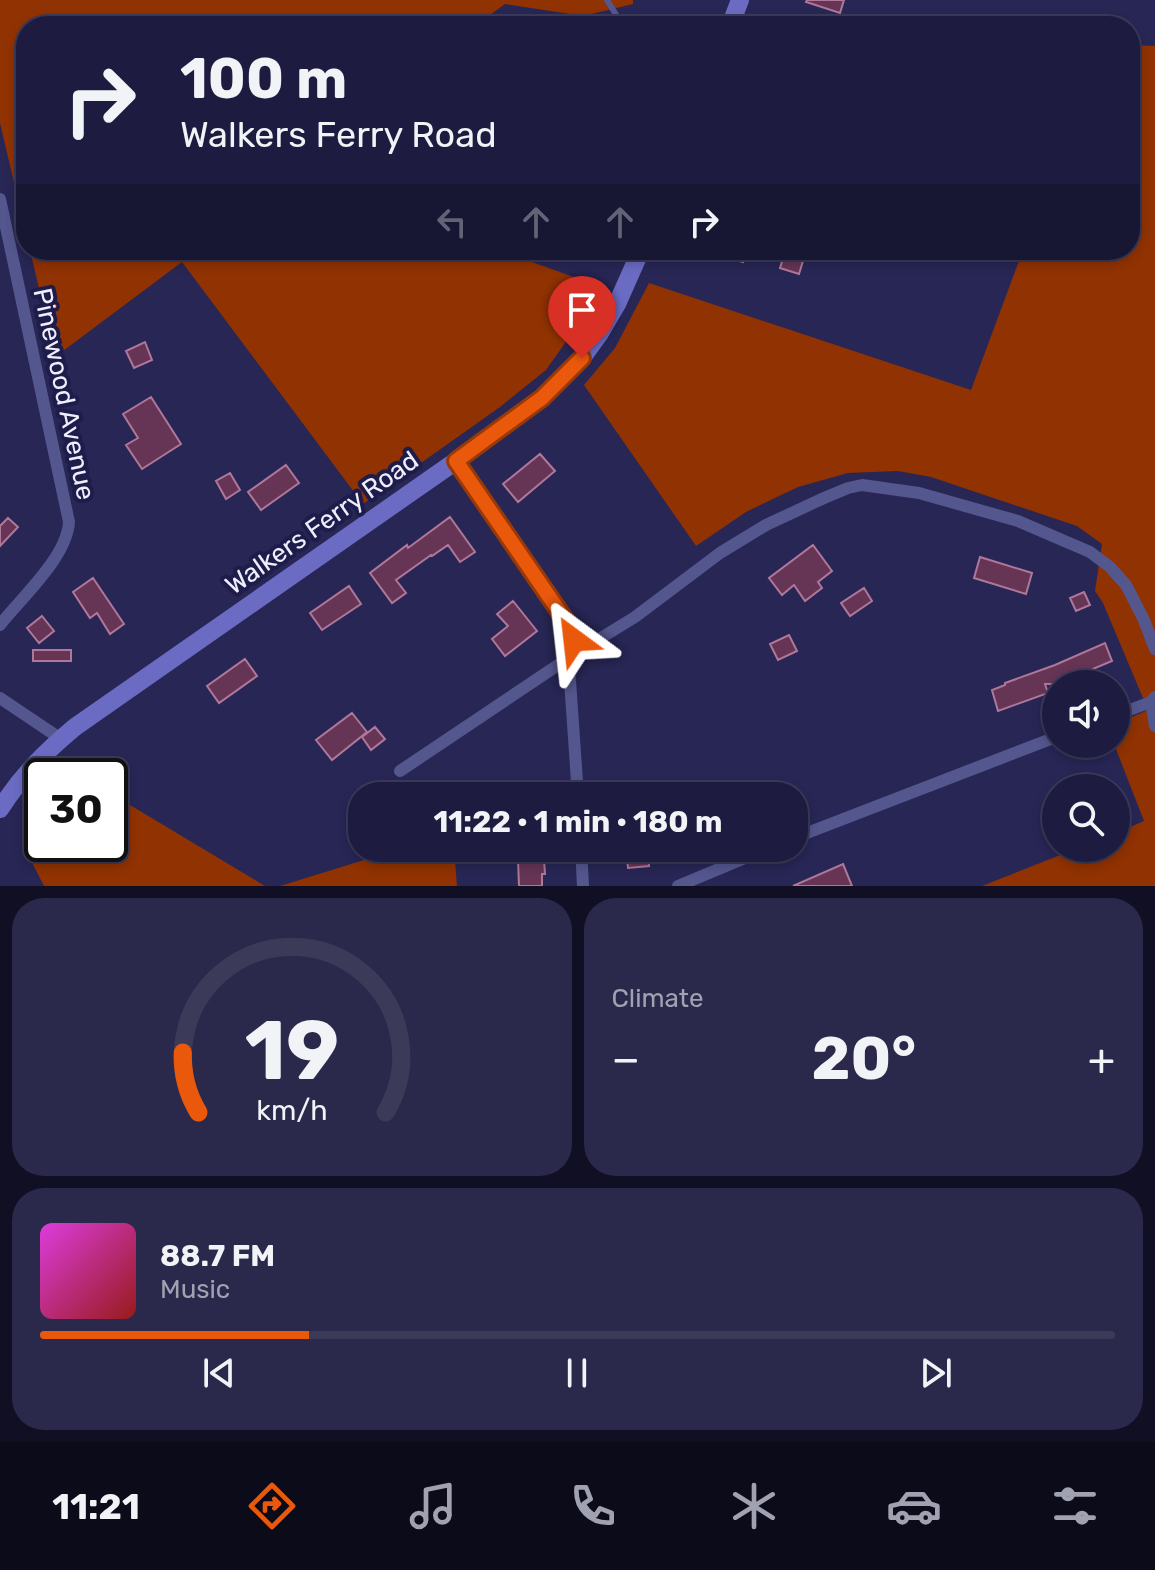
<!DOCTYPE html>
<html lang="en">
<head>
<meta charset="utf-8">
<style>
  :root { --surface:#1d1c40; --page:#2a294b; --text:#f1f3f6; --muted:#a0a1b1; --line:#3b3a59; --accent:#ea580c }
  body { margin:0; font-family:Rubik,sans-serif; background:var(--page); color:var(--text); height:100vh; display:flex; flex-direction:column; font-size:30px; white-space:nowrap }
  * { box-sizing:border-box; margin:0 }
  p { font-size:26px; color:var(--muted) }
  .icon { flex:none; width:44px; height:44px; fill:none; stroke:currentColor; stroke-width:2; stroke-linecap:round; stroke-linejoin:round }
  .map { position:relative; height:886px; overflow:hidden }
  .details { display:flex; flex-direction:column; gap:12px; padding:12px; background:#100f23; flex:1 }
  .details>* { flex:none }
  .banner { position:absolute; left:16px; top:16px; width:1124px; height:244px; border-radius:32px; box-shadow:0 4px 12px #0003,0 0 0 2px var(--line); background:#1d1c40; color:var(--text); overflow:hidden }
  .buttons { position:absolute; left:1042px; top:670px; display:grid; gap:16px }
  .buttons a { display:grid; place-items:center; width:88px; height:88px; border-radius:50%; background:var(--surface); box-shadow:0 4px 12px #0003,0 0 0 2px var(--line); font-size:40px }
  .speed { position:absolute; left:24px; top:758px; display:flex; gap:16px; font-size:40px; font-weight:700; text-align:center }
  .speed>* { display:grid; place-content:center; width:104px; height:104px; border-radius:50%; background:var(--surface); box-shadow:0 4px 12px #0003,0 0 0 2px var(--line); line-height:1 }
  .speed .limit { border:4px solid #111; border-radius:12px; background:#fff; color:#111 }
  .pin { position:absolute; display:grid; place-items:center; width:68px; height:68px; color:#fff; margin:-82px -34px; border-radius:50% 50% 50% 0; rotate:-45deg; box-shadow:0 0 8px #0007 }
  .pin .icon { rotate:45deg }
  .me { position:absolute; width:88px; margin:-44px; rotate:330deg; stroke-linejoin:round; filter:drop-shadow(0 0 6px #0008) }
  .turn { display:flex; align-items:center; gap:28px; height:168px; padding:0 32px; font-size:36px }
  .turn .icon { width:104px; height:104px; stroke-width:2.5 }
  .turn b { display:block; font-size:56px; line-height:68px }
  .lanes { display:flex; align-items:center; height:76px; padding:0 32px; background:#0003; justify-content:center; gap:40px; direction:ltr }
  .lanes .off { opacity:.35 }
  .big { font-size:60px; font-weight:700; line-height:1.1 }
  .details .widget { flex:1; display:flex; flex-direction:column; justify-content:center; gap:12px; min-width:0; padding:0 28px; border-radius:32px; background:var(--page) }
  .details .dial { align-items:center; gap:0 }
  .dial svg { height:208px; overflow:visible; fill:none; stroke:var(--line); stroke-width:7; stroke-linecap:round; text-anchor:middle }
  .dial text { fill:var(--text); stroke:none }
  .song { display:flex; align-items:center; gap:24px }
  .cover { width:96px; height:96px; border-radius:12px; background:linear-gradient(135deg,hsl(300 70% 55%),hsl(0 70% 35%)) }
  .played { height:8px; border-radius:4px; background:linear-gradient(90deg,var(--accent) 25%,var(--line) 25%) }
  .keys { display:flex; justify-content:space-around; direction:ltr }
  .heat { display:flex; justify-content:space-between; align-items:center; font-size:44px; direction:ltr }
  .details .tiles { flex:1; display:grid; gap:12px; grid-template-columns:1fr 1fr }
  .widget:last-child { grid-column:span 2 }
  .trip { position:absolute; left:348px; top:782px; width:460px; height:80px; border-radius:32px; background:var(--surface); box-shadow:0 4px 12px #0003,0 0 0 2px var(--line); font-weight:700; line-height:80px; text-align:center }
  .tab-bar { display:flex; height:128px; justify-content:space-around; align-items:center; background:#0c0b1a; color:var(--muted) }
  .tab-bar .icon { width:56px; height:56px }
  .tab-bar .current { color:var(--accent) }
  .tab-bar b { font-size:36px; color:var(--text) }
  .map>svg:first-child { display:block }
</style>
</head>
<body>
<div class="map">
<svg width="1155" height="886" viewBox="0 0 1155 886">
  <rect width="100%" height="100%" fill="#272655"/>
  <path fill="#913202" d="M 0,0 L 633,0 L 633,4 L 583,16 L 505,4 L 475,26 L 26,26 L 26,234 L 0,123 Z
    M 1130,45 L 1155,46 L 1155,886 L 982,886 L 1078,848 L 1116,848 L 1116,833 L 1144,821 L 1114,744 L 1116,744 L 1116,724 L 1148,710 L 1103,603 L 1095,591 L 1102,544 L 1077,526 L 931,477 L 898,471 L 848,473 L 798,487 L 746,512 L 696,546 L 584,385 L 615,348 L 649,283 L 971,390 L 1023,250 L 1130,250 Z
    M 30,250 L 499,250 L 604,288 L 546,370 L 500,407 L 363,504 L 182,262 L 55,357 Z
    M 110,793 L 265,886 L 44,886 L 25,849 L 42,821 L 42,844 L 110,844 Z
    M 403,848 L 454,848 L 457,886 L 280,886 Z"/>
  <path fill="#663455" stroke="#af789b" stroke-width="2" d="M 807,0 L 844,0 L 840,13 L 806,2 Z
    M 712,250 L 747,250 L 743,262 L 711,253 Z
    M 784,255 L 803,261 L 799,274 L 780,268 Z
    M 145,342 L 152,360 L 134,368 L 126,351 Z
    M 151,397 L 181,444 L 142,469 L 126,445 L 138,438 L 123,414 Z
    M 540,454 L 555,471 L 518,502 L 503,484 Z
    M 286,465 L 299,483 L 261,510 L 248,492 Z
    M 230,473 L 240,490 L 226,499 L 216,481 Z
    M 450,517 L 475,552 L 460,562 L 448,545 L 432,556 L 431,555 L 396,580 L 406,593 L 392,603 L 370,573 L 407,545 L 408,548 Z
    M 8,518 L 18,527 L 0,546 L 0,526 Z
    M 813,545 L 832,571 L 818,582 L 822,588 L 805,601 L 794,585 L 782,595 L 769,578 Z
    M 980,557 L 1032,573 L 1026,594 L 974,578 Z
    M 93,578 L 124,624 L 110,634 L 97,613 L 90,618 L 73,592 Z
    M 349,586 L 361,604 L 322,630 L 310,613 Z
    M 864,588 L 872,601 L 850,616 L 841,603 Z
    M 1084,592 L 1090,605 L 1076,611 L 1070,598 Z
    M 513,601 L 537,631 L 505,656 L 492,639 L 508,626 L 497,614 Z
    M 42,616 L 54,631 L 39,643 L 27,628 Z
    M 789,635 L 797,651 L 778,660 L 770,644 Z
    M 1105,643 L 1112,661 L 1076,676 L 1080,684 L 1045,684 L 1048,693 L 998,711 L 992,690 L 1005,685 L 1005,683 L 1055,665 Z
    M 33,650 L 71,650 L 71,661 L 33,661 Z
    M 245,659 L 257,676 L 219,703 L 207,686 Z
    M 352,713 L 367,732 L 332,760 L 316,740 Z
    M 375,727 L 385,739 L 371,750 L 362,737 Z
    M 626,848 L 647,848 L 649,866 L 628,868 Z
    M 544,859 L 545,874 L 542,874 L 542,886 L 519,886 L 518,860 Z
    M 843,864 L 852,886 L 793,886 Z"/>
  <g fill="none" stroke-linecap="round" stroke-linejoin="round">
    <path stroke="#54568e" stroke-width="6" d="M 607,0 L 623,26
      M 514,26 C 531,17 591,25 612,26"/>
    <path stroke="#54568e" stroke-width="12" d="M 0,199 L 69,522 C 67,557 22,597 0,625
      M 456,461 L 574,634 L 574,640 L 569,666 L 578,796
      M 0,698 L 61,739
      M 1151,702 L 1155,726
      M 1116,715 L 1151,702 L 1155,697
      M 400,771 L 570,657 L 635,617 L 720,553 L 766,525 L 824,498 L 848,488 L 862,485 L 919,493 L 1018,521 L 1090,552 L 1110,567 L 1126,585 L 1144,620 L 1155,649
      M 794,838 L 1056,737
      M 581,848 L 583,886
      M 678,886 L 769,848"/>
    <path stroke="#6b6bc4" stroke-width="18" d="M 730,26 L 740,0
      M 0,809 C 22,775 44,753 75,727 L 456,461 L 542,398 L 582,358 L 600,333 L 617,304 L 641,250"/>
  </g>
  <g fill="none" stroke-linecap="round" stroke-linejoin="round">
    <g stroke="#983908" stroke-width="20">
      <path id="route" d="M 574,640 L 570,627 L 456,461 L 542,398 L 582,358"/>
    </g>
    <use href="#route" stroke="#ea580c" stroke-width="14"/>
  </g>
  <g text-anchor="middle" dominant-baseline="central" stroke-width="8" stroke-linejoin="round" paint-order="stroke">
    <g font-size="26" fill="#eeeffb" stroke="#1e1c4a">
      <text transform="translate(64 394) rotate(78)">Pinewood Avenue</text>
      <text transform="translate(322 523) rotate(-35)">Walkers Ferry Road</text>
    </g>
  </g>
</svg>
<div class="buttons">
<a><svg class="icon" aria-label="sound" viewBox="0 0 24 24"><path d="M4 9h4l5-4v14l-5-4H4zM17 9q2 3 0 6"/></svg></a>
<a><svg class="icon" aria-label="search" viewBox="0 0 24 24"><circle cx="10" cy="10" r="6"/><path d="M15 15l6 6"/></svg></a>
</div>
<div class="speed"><div class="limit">30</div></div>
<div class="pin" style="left:582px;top:358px;background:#d93025"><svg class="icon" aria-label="arrive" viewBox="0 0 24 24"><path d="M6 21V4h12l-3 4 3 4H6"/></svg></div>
<svg class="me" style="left:574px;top:640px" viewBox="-20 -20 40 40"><path d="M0-17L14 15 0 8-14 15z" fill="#ea580c" stroke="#fff" stroke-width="4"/></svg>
<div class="trip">11:22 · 1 min · 180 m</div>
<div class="banner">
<div class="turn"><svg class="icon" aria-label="right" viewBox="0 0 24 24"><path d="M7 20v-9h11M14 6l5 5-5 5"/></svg><div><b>100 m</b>Walkers Ferry Road</div></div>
<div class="lanes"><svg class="icon off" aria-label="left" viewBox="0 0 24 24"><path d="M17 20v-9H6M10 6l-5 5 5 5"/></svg><svg class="icon off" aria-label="ahead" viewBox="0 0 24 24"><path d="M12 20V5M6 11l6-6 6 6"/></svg><svg class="icon off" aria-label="ahead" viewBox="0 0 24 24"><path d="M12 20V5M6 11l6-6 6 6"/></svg><svg class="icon" aria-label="right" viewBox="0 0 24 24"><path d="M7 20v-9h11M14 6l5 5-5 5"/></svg></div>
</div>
</div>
<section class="details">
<div class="tiles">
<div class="widget dial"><svg viewBox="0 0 100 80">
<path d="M14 69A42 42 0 1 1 86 69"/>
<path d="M14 69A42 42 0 0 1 8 46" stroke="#ea580c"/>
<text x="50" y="56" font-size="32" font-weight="700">19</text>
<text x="50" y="72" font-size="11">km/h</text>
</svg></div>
<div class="widget"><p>Climate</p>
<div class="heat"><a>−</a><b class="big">20°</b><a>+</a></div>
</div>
<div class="widget">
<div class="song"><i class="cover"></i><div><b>88.7 FM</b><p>Music</p></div></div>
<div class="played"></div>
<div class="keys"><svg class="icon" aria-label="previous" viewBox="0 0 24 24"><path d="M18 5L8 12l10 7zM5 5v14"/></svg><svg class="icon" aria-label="pause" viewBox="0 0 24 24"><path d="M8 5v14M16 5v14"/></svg><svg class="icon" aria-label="next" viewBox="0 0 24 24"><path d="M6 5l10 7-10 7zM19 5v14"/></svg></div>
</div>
</div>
</section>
<nav class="tab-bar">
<b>11:21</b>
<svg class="icon current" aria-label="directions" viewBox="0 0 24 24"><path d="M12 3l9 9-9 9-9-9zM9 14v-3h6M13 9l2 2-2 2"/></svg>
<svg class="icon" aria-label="music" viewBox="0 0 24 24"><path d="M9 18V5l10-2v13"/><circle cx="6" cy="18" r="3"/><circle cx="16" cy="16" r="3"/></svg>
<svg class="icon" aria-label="phone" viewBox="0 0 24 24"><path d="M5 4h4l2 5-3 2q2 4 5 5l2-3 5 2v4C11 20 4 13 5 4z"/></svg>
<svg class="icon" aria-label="climate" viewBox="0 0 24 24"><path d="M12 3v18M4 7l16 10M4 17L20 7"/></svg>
<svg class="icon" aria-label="car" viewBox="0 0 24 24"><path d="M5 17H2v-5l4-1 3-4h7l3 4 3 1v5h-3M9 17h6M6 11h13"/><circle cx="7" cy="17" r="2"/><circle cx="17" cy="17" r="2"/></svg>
<svg class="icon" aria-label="filters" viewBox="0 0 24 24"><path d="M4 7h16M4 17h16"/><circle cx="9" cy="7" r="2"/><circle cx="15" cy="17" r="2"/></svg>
</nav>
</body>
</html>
